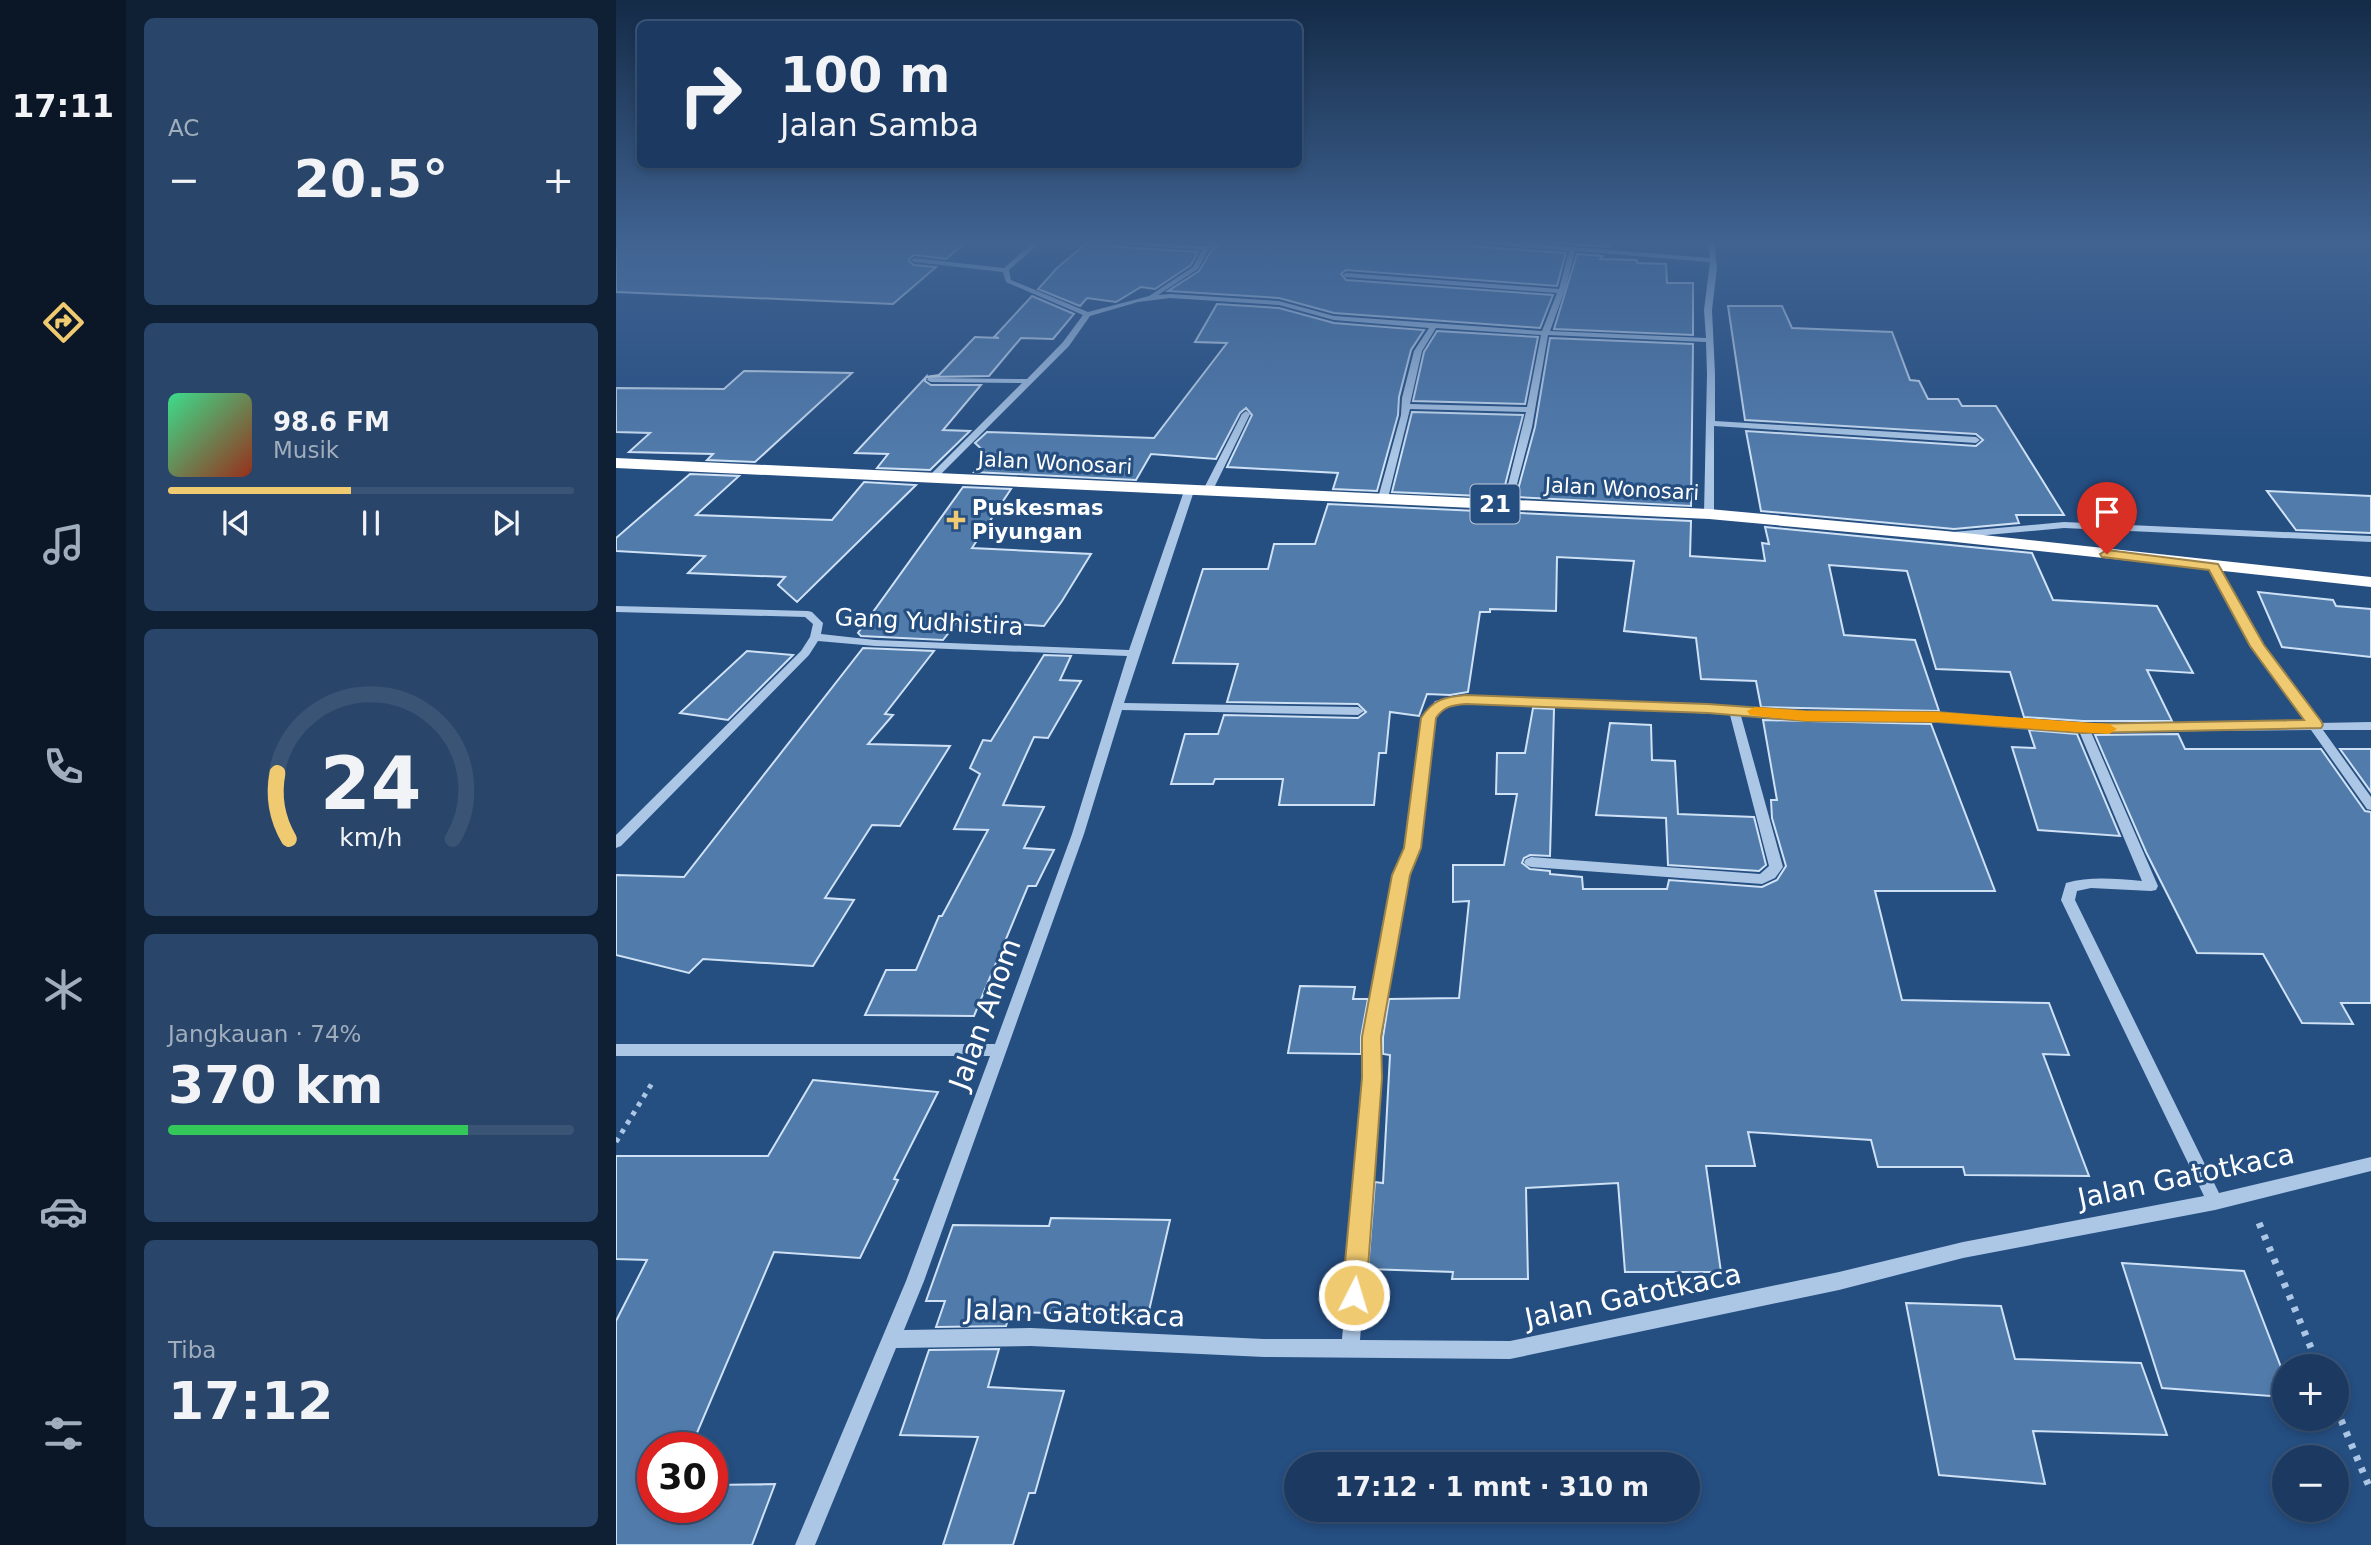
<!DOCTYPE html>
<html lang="id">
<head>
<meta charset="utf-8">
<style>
  :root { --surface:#1c3a61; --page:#29456a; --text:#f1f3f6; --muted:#a0adbd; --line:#3a5476; --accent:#f0ca70 }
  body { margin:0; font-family:"DejaVu Sans",sans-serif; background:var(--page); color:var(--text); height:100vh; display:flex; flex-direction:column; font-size:26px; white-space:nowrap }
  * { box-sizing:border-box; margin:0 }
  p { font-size:23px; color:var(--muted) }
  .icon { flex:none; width:38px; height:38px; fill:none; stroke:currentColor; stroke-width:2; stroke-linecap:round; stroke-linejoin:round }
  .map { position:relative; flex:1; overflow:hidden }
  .panel { display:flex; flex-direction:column; gap:18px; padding:18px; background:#0f2035; width:490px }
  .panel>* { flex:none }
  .top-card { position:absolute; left:21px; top:21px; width:665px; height:147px; border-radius:10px; box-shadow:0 4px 10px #0003,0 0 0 2px var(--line); background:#1c3a61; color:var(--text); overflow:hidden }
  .controls { position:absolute; left:1656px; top:1354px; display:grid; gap:14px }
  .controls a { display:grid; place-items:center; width:77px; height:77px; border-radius:50%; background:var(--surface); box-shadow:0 4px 10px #0003,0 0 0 2px var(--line); font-size:35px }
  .speed { position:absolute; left:21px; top:1432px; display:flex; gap:14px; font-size:35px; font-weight:700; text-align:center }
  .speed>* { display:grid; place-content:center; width:91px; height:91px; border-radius:50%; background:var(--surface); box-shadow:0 4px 10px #0003,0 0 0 2px var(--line); line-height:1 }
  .speed .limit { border:10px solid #d22; background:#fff; color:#111 }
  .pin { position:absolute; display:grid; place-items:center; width:60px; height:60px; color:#fff; margin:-72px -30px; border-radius:50% 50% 50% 0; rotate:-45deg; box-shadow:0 0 7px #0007 }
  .pin .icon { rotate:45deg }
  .me { position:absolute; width:77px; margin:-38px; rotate:5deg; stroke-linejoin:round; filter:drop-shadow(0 0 5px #0008) }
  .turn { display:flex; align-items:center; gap:24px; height:147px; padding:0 28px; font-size:32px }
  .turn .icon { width:91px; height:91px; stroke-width:2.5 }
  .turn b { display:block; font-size:49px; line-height:60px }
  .big { font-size:52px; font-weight:800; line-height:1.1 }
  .panel .card { flex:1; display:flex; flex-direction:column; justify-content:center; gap:10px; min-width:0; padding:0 24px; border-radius:10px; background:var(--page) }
  .panel .dial { align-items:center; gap:0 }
  .dial svg { height:182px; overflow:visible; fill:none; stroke:var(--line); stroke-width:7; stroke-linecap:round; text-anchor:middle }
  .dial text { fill:var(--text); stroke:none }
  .song { display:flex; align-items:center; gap:21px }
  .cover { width:84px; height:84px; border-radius:10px; background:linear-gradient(135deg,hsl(150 70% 55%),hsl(10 70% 35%)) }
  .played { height:7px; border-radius:4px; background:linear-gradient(90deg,var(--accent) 45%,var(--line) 45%) }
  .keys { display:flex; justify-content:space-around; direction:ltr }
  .heat { display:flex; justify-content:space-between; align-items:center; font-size:38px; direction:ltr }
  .charge { height:10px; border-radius:5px; background:linear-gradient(90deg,#34c759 74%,var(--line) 0) }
  .trip { position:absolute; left:668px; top:1452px; width:416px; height:70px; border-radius:35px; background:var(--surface); box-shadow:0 4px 10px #0003,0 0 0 2px var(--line); font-weight:800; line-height:70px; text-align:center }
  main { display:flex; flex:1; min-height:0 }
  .tabs { display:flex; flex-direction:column; width:126px; justify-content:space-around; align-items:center; background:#0b1727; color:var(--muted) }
  .tabs .icon { width:49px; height:49px }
  .tabs .current { color:var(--accent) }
  .tabs b { font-size:32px; color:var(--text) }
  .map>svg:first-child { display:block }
</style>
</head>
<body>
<main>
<nav class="tabs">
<b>17:11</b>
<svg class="icon current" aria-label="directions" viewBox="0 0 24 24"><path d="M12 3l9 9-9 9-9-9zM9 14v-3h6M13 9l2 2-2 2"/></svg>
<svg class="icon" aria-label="music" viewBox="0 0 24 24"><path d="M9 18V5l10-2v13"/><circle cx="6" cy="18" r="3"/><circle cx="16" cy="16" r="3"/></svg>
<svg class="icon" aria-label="phone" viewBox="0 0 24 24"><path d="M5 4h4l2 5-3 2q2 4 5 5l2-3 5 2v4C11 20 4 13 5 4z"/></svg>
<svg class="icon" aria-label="climate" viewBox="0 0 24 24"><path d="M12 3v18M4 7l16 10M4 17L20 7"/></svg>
<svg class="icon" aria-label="car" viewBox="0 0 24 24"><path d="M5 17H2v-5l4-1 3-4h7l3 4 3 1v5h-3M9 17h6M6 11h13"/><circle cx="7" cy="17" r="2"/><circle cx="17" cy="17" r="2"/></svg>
<svg class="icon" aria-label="filters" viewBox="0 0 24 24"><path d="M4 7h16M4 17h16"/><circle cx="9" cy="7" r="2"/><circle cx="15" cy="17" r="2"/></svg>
</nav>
<section class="panel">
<div class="card"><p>AC</p>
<div class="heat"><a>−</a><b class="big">20.5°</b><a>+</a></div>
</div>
<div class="card">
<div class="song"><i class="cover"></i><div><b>98.6 FM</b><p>Musik</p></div></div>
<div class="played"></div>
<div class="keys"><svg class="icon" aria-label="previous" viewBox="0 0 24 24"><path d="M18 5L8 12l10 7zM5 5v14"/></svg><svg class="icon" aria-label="pause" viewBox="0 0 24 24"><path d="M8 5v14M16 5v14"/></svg><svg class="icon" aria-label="next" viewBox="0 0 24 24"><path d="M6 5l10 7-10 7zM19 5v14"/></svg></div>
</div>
<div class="card dial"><svg viewBox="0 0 100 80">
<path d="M14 69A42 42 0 1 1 86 69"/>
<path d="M14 69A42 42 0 0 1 9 40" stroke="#f0ca70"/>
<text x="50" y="56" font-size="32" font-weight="700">24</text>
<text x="50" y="72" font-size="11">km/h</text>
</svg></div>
<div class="card"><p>Jangkauan · 74%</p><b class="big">370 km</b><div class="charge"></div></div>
<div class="card"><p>Tiba</p><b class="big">17:12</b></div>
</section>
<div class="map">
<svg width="1755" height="1545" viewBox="0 0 1755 1545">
  <rect width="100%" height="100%" fill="#254e81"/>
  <path fill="#517bab" stroke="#cfe1f5" stroke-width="2" d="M 0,241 L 351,241 L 330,259 L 298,255 L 294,258 L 293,261 L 298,265 L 320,267 L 277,304 L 0,292 Z
    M 473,241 L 487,241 L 493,246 L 582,252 L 575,265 L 539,289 L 525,287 L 500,302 L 471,298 L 464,306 L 422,289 L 441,268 Z
    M 607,241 L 847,241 L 853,246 L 950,253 L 941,286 L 730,270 L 725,274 L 730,280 L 937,295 L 924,328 L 718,313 L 663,298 L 552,291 L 583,271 L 595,251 Z
    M 912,241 L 996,241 L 992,247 Z
    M 961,254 L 987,256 L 984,259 L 1021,260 L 1021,263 L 1050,264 L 1051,283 L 1077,283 L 1077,335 L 938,329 Z
    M 416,296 L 458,314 L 437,339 L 405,338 L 373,376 L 310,377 L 323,375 L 359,337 L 383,338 L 378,337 Z
    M 601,304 L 663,308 L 718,323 L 808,330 L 795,350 L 783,397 L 782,415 L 761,491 L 717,489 L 722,473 L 611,467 L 636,415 L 630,408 L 624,413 L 600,459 L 535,454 L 520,480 L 358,472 L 371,454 L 359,443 L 371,432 L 538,438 L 611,343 L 579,342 Z
    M 1112,306 L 1166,306 L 1176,328 L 1276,332 L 1294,380 L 1303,381 L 1312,399 L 1342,399 L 1346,406 L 1380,406 L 1448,515 L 1400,515 L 1403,523 L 1338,529 L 1145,511 L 1130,431 L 1360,446 L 1367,440 L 1360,434 L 1129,420 Z
    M 821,331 L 922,337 L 909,404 L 797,401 L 808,352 Z
    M 934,338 L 1077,344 L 1075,506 L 900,497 L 919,427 Z
    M 128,371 L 236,373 L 139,462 L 91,460 L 97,454 L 13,452 L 34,433 L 0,432 L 0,388 L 108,389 Z
    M 310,377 L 309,381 L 315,385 L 365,385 L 327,430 L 354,431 L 314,470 L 261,468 L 272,454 L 239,453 Z
    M 796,412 L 907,415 L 886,497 L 776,492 Z
    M 74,474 L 123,476 L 80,515 L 216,520 L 248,482 L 300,485 L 181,602 L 162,585 L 169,577 L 72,573 L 89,556 L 0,551 L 0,538 Z
    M 347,487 L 395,489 L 356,548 L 475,554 L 446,601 L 428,626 L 342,621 L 327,640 L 245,636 L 242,633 Z
    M 1651,491 L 1755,496 L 1755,533 L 1680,530 Z
    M 712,504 L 1075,521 L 1074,556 L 1149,561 L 1146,543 L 1153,544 L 1149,527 L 1416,553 L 1437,600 L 1541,606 L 1577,673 L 1531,670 L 1556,721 L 1467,721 L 1408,717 L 1394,672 L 1320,669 L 1291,571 L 1213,565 L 1228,635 L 1299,640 L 1323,711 L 1145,707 L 1140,681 L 1085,679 L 1080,638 L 1008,631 L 1018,561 L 941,557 L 940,611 L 874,609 L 874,612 L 864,612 L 852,692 L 834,695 L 811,694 L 803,716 L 774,712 L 770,753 L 763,753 L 758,805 L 663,805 L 667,779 L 599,779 L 597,784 L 555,784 L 569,734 L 602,734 L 608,715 L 742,718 L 750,712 L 742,704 L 611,702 L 622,664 L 557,663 L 587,569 L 652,569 L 658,544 L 699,544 Z
    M 1642,592 L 1717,600 L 1720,606 L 1755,609 L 1755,657 L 1666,647 Z
    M 247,648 L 318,651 L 269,714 L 277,715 L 252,744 L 334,746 L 284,826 L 256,825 L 209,898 L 238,900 L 197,966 L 87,959 L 73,973 L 0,955 L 0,875 L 68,877 Z
    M 131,651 L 177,655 L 112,720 L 64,713 Z
    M 428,655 L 455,656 L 444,680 L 465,681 L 432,738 L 418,737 L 387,805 L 428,807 L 408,848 L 438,850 L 420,886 L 412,886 L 358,1016 L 249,1015 L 270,970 L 300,970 L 323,916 L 326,916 L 372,830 L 338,829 L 364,774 L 354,768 L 367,740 L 375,741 Z
    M 917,708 L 938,709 L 934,856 L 914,855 L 908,858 L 906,863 L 914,869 L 934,871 L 934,874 L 966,877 L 967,889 L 1051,889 L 1053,880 L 1146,887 L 1161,880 L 1170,866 L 1156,818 L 1155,800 L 1161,800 L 1147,720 L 1315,724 L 1379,891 L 1259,891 L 1286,1000 L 1433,1003 L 1453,1055 L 1427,1054 L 1473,1176 L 1349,1175 L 1347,1167 L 1262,1167 L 1255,1140 L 1132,1132 L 1139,1166 L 1090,1166 L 1105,1272 L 1009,1272 L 1002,1183 L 910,1188 L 912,1279 L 836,1279 L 837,1272 L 752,1269 L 759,1182 L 767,1183 L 774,1055 L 767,1054 L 767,1037 L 773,999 L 843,998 L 853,901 L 837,902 L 837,865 L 888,865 L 901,794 L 880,794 L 881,753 L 909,753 Z
    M 994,723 L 1035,725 L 1036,760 L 1059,761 L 1062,814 L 1138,817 L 1150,865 L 1143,871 L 1052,865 L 1050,818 L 980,815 Z
    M 1413,730 L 1461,734 L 1504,836 L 1422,830 L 1396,747 L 1419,748 Z
    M 1562,734 L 1569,749 L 1705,749 L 1749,811 L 1755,812 L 1755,1003 L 1725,1003 L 1737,1024 L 1686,1023 L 1647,954 L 1581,953 L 1530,852 L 1479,735 Z
    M 1724,749 L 1755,749 L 1755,792 Z
    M 684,986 L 739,987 L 737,999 L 752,999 L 745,1037 L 745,1054 L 672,1053 Z
    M 197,1080 L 322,1092 L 278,1179 L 282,1180 L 244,1258 L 158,1252 L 75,1447 L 37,1447 L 37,1507 L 96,1507 L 96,1485 L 159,1484 L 136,1545 L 0,1545 L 0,1321 L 31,1260 L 0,1259 L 0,1156 L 152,1156 Z
    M 435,1218 L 554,1220 L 532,1315 L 394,1312 L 390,1326 L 320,1327 L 329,1301 L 310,1301 L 337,1225 L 433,1226 Z
    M 1506,1263 L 1628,1271 L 1668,1375 L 1668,1397 L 1546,1388 Z
    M 1290,1303 L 1385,1306 L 1399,1359 L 1525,1363 L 1551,1435 L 1417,1431 L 1429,1484 L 1323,1475 Z
    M 383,1349 L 372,1387 L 448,1391 L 419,1493 L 413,1493 L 397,1545 L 327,1545 L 362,1437 L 284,1435 L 313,1350 Z"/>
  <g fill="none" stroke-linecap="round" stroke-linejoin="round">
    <path stroke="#acc7e6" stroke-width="5" stroke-dasharray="4.5 6" stroke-linecap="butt" d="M 0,1142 L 38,1080"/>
    <path stroke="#acc7e6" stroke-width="7" stroke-dasharray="5 8" stroke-linecap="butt" d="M 1643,1223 L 1703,1367
      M 1720,1408 L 1755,1491"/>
    <path fill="#acc7e6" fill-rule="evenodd" d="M 419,241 L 426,241 L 393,270 L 395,280 L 472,312 L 533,296 L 577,267 L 586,250 L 493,243 L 490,241 L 589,246 L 597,241 L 604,241 L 593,249 L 582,269 L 542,295 L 554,294 L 663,301 L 718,316 L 926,331 L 941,293 L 730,277 L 727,275 L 730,273 L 943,289 L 953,251 L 853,243 L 850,241 L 878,241 L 1094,258 L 1092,241 L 1098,241 L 1101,268 L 1096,310 L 1099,374 L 1099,421 L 1360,437 L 1364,440 L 1360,443 L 1098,426 L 1098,514 L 1093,517 L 1088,514 L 1091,374 L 1090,342 L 932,335 L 916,427 L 895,507 L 892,508 L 887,505 L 910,412 L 794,409 L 772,498 L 767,501 L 762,498 L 785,415 L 786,398 L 798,351 L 813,328 L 718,320 L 663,305 L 554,298 L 522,302 L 474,316 L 453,346 L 319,480 L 313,480 L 313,476 L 406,383 L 315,382 L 311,380 L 312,378 L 411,379 L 447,342 L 467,315 L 390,282 L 387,272 L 298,262 L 295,260 L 298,258 L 388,268 ZM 959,251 L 1094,262 L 1088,310 L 1090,338 L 934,331 L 950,287 ZM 820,328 L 925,335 L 911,407 L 794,404 L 806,351 Z
      M 630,411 L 634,414 L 596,492 L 591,495 L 588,494 L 586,492 L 626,414 Z
      M 573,488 L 578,491 L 508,703 L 742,707 L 748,711 L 742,715 L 506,710 L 468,834 L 308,1281 L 288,1330 L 415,1328 L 648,1339 L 726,1339 L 748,1078 L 748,1037 L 778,875 L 789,848 L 807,718 L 819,701 L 850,695 L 992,700 L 1114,708 L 1118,706 L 1123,708 L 1189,712 L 1321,713 L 1467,724 L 1690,723 L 1637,646 L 1593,566 L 1598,563 L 1603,566 L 1647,646 L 1702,723 L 1755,722 L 1755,730 L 1707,730 L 1755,797 L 1755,810 L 1751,809 L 1695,730 L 1475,732 L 1542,886 L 1540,890 L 1535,891 L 1475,888 L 1461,891 L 1459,900 L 1603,1193 L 1755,1157 L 1755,1171 L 1599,1210 L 1347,1258 L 1223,1290 L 894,1359 L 648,1357 L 415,1346 L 280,1348 L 199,1545 L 179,1545 L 290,1281 L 374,1056 L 0,1056 L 0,1044 L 379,1044 L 456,834 L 511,656 L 259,646 L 202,641 L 193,655 L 5,846 L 0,848 L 0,835 L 185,651 L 194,637 L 197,624 L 189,617 L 0,612 L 0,606 L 192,611 L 196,612 L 207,623 L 205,634 L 259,640 L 513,650 L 568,491 ZM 850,703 L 992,708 L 1114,715 L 1153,866 L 1144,874 L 915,857 L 910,859 L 908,862 L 910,865 L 915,867 L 1146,884 L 1159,878 L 1167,867 L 1125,716 L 1189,720 L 1321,721 L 1463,731 L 1526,881 C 1500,879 1475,876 1450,883 L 1445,900 L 1588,1196 L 1347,1242 L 1223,1272 L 894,1341 L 744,1340 L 764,1078 L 764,1037 L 792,875 L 803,848 L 819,718 L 827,707 Z
      M 1448,522 L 1755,536 L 1755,542 L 1448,528 L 1337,538 L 1332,535 L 1337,532 Z"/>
    <path fill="#fff" fill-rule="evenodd" d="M 0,458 L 1093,509 L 1330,531 L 1755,577 L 1755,587 L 1330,541 L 1093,519 L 0,468 Z"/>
  </g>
  <linearGradient id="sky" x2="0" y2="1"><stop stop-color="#142b47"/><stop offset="0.53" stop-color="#406392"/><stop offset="1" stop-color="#406392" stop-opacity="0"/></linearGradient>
  <rect width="1755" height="457" fill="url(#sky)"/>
  <path fill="#f0ca70" stroke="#9c8349" stroke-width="2" d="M 1491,550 L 1602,564 L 1648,645 L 1705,721 L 1707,725 L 1705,728 L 1467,733 L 1321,722 L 1189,721 L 1092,713 L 850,704 C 837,705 828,706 820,718 L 805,848 L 794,875 L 765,1037 L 766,1078 L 750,1295 L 746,1303 L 738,1306 L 730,1303 L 726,1295 L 746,1078 L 746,1037 L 776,875 L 788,848 L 805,718 C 817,699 829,697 850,695 L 1092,704 L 1189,711 L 1321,712 L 1467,724 L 1688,720 L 1634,646 L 1593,570 L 1486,557 L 1484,554 Z"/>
  <path fill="#f59e0b" d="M 1139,707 L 1189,711 L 1321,712 L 1493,724 L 1501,729 L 1493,734 L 1321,722 L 1189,721 L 1134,715 L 1131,711 Z"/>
  <path fill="#f0ca70" stroke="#254e81" stroke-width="2.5" d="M336.5 509.5h7v7h7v7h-7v7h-7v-7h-7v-7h7z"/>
  <g text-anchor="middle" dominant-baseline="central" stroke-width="6" stroke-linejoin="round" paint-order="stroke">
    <g font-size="21" fill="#fff" stroke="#254e81">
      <text transform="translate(439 463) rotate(3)">Jalan Wonosari</text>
      <text transform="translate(1006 489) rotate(3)">Jalan Wonosari</text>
    </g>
    <g font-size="21" font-weight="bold" fill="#fff" stroke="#254e81" text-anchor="start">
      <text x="356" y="508">Puskesmas<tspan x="356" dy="24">Piyungan</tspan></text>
    </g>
    <rect fill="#254e81" stroke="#becad9" stroke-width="2" x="854.5" y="484.5" width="49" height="39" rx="5"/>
    <g font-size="23" font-weight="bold" fill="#fff">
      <text x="879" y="504">21</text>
    </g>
    <g font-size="24" fill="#fff" stroke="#254e81">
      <text transform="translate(313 622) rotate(3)">Gang Yudhistira</text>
    </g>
    <g font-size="28" fill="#fff" stroke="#254e81">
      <text transform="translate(369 1014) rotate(-70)">Jalan Anom</text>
      <text transform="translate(1570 1176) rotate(-12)">Jalan Gatotkaca</text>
      <text transform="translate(1017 1296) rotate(-12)">Jalan Gatotkaca</text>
      <text transform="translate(459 1313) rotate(2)">Jalan Gatotkaca</text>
    </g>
  </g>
</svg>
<div class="controls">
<a>+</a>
<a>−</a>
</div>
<div class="speed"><div class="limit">30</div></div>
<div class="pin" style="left:1491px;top:554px;background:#d93025"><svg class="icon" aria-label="arrive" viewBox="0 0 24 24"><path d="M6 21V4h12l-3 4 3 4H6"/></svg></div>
<svg class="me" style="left:738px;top:1295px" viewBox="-20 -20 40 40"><circle r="17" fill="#f0ca70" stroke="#fff" stroke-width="3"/><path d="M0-11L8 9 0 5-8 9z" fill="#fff"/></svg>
<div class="trip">17:12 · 1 mnt · 310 m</div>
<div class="top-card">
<div class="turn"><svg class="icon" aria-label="right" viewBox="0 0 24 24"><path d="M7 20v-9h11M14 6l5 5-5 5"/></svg><div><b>100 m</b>Jalan Samba</div></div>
</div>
</div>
</main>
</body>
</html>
